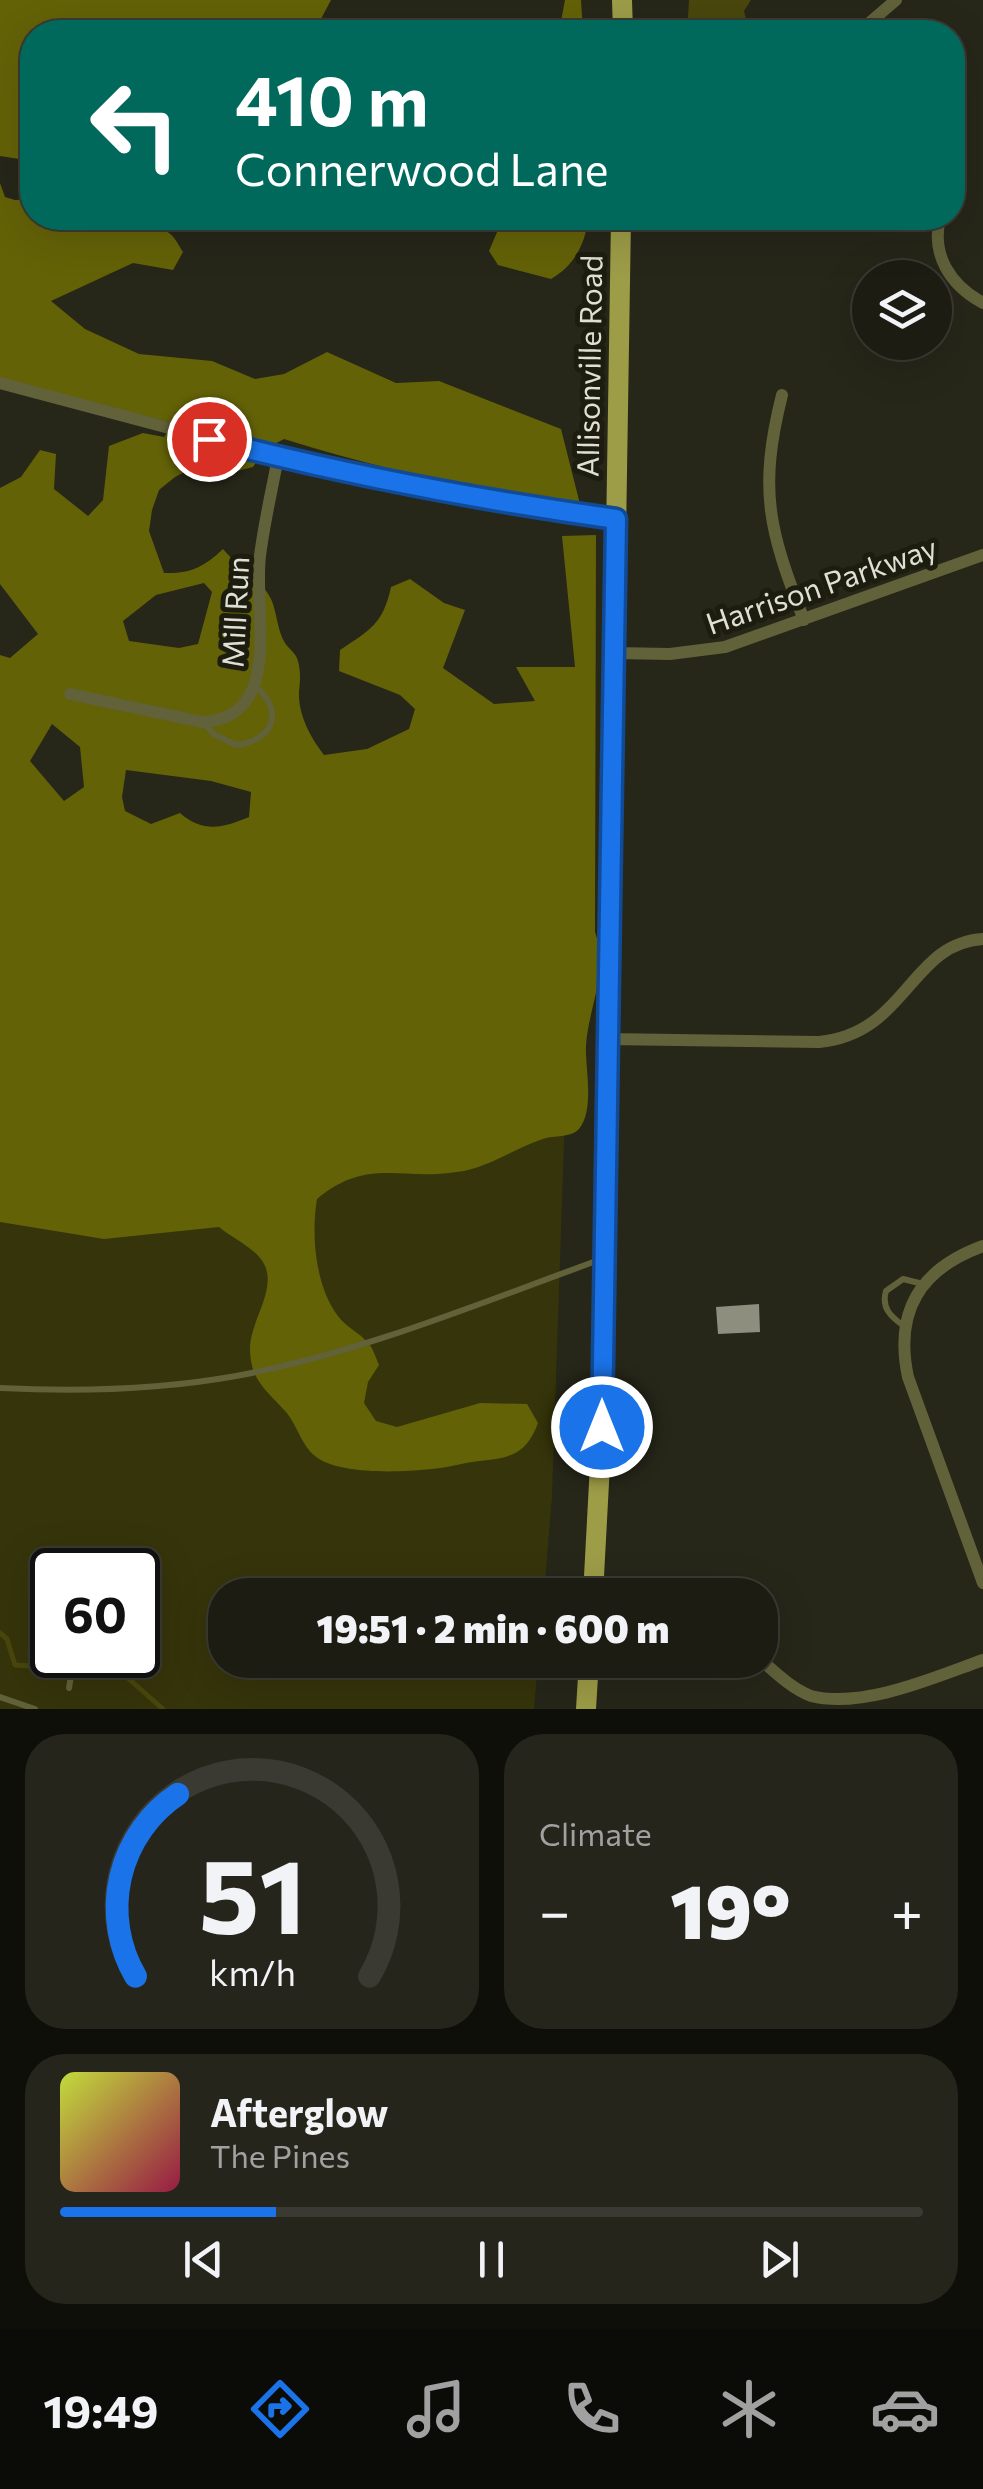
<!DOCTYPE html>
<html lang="en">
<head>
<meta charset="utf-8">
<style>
  :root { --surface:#1c1c13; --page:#25251c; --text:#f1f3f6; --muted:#a0a1a0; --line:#3a3a33; --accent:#1a73e8 }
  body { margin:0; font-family:Commissioner,sans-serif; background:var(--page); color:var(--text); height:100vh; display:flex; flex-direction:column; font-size:38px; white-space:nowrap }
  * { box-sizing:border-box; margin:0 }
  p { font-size:32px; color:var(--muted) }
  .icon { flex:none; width:55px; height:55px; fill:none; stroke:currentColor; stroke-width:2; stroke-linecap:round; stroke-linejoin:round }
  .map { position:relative; height:1709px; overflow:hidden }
  .side { display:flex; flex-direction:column; gap:25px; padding:25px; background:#0f0f0a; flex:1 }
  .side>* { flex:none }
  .banner { position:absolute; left:20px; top:20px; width:945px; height:210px; border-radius:40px; box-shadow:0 10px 40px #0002,0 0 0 2px var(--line); background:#00695c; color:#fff; overflow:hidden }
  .fabs { position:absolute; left:852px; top:260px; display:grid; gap:20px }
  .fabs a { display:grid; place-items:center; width:100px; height:100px; border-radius:50%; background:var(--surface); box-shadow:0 10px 40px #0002,0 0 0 2px var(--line); font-size:50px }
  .speed { position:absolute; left:30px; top:1548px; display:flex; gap:20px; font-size:50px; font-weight:700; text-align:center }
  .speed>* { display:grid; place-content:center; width:130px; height:130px; border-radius:50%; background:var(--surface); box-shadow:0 10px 40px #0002,0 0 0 2px var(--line); line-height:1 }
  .speed .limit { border:5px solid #111; border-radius:15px; background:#fff; color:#111 }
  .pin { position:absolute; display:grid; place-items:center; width:85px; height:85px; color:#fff; margin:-42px; border:5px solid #fff; border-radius:50%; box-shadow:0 2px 10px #0007 }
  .me { position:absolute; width:110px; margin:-55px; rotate:0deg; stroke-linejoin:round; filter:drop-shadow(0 0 8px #0008) }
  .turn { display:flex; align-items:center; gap:35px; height:210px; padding:0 50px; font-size:45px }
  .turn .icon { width:130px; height:130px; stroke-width:2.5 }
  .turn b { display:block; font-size:70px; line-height:85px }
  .big { font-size:75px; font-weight:800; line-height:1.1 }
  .side .card { flex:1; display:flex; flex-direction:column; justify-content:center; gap:15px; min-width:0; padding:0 35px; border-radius:40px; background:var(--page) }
  .side .dial { align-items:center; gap:0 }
  .dial svg { height:260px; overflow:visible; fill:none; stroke:var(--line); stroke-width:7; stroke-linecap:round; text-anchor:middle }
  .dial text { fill:var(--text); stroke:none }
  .song { display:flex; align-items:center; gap:30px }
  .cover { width:120px; height:120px; border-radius:15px; background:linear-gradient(135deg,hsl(70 70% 55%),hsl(340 70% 35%)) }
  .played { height:10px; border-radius:5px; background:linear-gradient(90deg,var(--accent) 25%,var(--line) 25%) }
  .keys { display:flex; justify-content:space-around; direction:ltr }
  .heat { display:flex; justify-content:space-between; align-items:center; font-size:55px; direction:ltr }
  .side .tiles { flex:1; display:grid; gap:25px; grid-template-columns:1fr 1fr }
  .card:last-child { grid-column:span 2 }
  .trip { position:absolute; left:208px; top:1578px; width:570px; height:100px; border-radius:40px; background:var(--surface); box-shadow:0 10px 40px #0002,0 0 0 2px var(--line); font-weight:800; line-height:100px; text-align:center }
  .menu { display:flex; height:160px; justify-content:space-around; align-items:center; background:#0b0b08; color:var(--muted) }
  .menu .icon { width:70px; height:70px }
  .menu .selected { color:var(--accent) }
  .menu b { font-size:45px; color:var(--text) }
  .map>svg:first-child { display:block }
</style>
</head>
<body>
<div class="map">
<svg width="983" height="1709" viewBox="0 0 983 1709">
  <rect width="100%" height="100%" fill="#262619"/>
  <path fill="#35340a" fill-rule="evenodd" d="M 0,802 L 571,938 L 552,1497 L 544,1595 L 225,1595 L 225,1660 L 538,1660 L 534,1709 L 0,1709 ZM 52,1570 L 138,1570 L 138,1655 L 52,1655 Z"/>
  <path fill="#646207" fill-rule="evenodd" d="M 0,0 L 331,0 L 314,32 L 32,32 L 32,161 L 0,156 Z
    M 565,0 L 581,0 L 583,32 L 559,32 Z
    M 0,183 L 5,197 L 15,200 L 32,199 L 32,218 C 64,218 145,216 169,233 C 175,237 179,246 183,252 L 173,270 L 133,263 L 51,301 L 85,329 L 139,354 L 212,361 L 255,379 L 284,374 L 327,352 L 396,383 L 439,381 L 561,429 L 581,508 C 481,490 381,470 284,439 L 265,449 L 253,467 L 233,472 L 212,465 L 193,468 L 175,477 L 159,490 L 152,510 L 149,531 L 164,573 C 190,574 204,567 223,549 C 238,567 261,579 271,599 C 277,612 277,630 285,643 C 290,650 296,653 298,661 C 301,673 300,681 299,692 C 298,715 311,738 324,755 L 367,749 L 409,729 L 415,709 L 400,695 L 339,671 L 340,650 C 370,630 383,624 391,587 L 410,579 L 444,603 L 465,610 L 443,668 L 494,704 L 535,701 L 516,667 L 575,667 L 562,536 L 596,535 L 595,932 C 609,972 589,1005 586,1045 C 585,1069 595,1109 579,1129 C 571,1138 554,1135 543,1139 C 513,1149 488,1168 457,1172 C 399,1181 368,1157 317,1199 C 311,1234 315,1286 338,1316 C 346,1327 360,1333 368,1343 C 373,1348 376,1358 379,1365 L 368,1382 L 364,1403 L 376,1421 L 397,1427 L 480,1403 L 527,1404 L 538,1423 C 522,1467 495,1455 457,1465 C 426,1472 341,1478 315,1456 C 302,1446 297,1425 286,1412 C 266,1390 250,1380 250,1348 C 250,1322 276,1291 265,1266 C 258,1249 233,1239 219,1227 L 104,1239 L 0,1222 L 0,655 L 10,658 L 38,634 L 0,584 L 0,488 L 21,477 L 40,450 L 56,454 L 54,489 L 88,516 L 103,500 L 109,446 L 143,433 L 164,437 L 173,423 L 0,379 ZM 204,583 L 212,592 L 198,644 L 179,648 L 129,641 L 123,621 L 156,595 ZM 52,724 L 80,747 L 84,787 L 64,801 L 30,761 ZM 126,770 L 211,781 L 251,792 L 249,817 C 223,828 203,833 180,813 L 151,824 L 125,811 L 122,797 Z
    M 503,218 L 588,218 C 586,243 574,266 551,279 L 498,265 L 489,251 Z"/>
  <path fill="#49470d" d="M 689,0 L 751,0 L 744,11 L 749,32 L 687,32 Z"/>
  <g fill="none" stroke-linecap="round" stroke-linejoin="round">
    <path stroke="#49470d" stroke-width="5" d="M 0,1633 L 7,1639 L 15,1665 L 59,1668
      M 88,1672 L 120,1671 L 163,1709"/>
  </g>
  <path fill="#8d8e7d" d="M 759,1304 L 760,1332 L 718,1334 L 716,1307 Z"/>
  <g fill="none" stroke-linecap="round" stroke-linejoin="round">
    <path stroke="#61613a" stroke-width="6" d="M 203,723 L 215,735 L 236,745 C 274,740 285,711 255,686
      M 904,1326 C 891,1317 881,1308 886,1291 L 903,1279 L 923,1284
      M 0,1388 C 79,1392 158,1390 236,1376 C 361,1353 480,1303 599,1260
      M 724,1595 L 741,1591 L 758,1595
      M 760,1597 C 781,1615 776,1635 760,1655
      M 69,1688 L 74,1657
      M 0,1697 L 35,1709"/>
    <path stroke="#61613a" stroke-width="12" d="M 868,24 L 896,0
      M 940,218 C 931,255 950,285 983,303
      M 0,383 L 278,457 L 557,511 L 616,519
      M 782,395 C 758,491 769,530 804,620
      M 614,653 L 670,654 L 725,647 L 983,555
      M 70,694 L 202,722 C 285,718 253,611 260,556 C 264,523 272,490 278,457
      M 607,1039 L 819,1042 C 907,1034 910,943 983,939
      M 983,1246 C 920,1269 894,1311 908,1377 L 983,1583
      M 760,1659 C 776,1673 791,1688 811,1696 C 863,1709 933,1678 983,1660"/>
    <path stroke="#9d9c47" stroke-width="20" d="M 622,0 L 623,32
      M 593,1595 L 602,1427 L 621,218
      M 586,1709 L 589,1660"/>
  </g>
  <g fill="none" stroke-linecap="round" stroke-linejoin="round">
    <g stroke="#114b97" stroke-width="25">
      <path id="route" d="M 209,439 C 342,474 480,500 616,519 L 602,1427"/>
    </g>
    <use href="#route" stroke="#1a73e8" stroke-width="18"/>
  </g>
  <g text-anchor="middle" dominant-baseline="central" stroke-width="10" stroke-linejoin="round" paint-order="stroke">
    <g font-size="30" fill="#dfdfd6" stroke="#1d1d0f">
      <text transform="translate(588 366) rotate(-89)">Allisonville Road</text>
      <text transform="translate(821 584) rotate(-19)">Harrison Parkway</text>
      <text transform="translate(234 612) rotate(-87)">Mill Run</text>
    </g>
  </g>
</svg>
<div class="fabs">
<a><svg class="icon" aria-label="layers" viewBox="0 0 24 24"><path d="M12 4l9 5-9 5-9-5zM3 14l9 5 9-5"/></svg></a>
</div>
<div class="speed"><div class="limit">60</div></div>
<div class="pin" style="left:209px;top:439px;background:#d93025"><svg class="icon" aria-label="arrive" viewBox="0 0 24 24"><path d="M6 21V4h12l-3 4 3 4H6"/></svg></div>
<svg class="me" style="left:602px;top:1427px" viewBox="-20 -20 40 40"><circle r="17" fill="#1a73e8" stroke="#fff" stroke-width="3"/><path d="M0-11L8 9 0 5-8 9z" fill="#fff"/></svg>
<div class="trip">19:51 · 2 min · 600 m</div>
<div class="banner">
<div class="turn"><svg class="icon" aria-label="left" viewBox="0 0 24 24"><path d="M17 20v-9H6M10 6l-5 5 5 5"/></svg><div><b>410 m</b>Connerwood Lane</div></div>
</div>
</div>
<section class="side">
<div class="tiles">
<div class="card dial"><svg viewBox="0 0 100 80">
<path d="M14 69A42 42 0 1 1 86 69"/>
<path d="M14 69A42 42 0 0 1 27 13" stroke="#1a73e8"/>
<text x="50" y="56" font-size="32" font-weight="700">51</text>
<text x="50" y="72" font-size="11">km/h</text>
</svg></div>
<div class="card"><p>Climate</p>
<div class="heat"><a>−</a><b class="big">19°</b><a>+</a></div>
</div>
<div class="card">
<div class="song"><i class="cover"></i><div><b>Afterglow</b><p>The Pines</p></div></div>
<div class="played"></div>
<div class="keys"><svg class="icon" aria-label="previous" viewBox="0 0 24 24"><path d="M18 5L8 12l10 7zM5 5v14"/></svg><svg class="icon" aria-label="pause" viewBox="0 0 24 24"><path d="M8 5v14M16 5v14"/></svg><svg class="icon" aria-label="next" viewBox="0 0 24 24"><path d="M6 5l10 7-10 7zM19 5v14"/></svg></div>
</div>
</div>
</section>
<nav class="menu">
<b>19:49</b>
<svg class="icon selected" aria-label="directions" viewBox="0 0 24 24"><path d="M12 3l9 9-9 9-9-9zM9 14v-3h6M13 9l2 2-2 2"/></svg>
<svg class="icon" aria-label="music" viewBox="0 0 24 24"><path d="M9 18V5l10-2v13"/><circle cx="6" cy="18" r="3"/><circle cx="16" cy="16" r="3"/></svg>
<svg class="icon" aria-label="phone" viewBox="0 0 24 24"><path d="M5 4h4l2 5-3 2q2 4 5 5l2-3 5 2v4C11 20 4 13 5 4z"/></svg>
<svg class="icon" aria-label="climate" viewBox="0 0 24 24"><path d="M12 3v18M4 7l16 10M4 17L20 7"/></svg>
<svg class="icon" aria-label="car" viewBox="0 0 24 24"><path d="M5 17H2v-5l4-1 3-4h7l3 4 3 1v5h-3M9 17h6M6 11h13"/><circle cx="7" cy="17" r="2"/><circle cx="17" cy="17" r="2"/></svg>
</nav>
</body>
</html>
